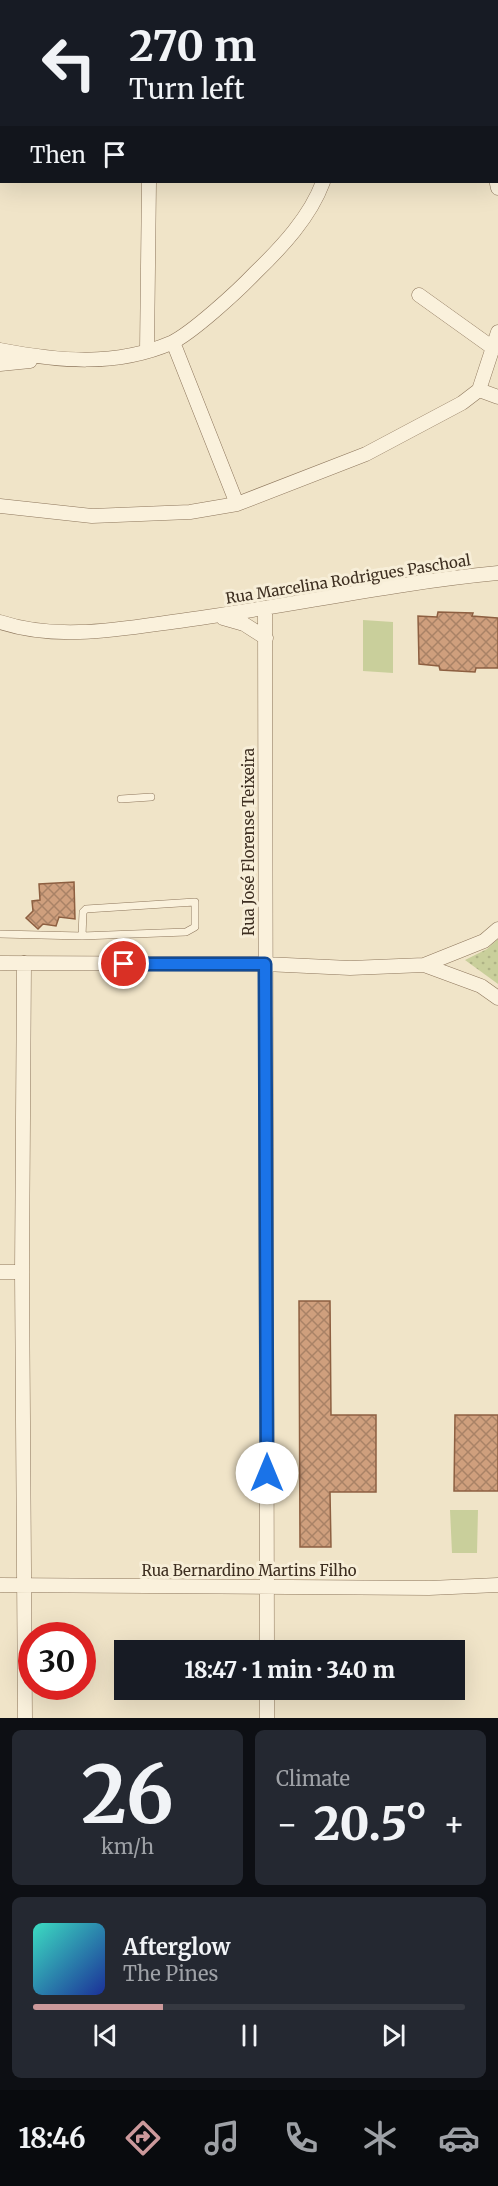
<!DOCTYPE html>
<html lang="en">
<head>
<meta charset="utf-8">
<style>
  :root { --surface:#171b24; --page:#242831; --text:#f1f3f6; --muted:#9ea1a6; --line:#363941; --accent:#cc999b }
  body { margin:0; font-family:Merriweather,serif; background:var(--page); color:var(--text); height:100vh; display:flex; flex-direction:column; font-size:22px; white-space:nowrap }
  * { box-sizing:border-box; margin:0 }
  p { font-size:20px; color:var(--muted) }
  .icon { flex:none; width:33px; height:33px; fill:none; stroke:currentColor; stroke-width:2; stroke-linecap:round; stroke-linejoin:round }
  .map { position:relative; height:1718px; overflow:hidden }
  .details { display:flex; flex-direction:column; gap:12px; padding:12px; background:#0d0f14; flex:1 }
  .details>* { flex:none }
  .guide { position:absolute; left:0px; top:0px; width:498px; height:183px; box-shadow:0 6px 24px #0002; background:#171b24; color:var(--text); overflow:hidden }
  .speed { position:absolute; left:18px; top:1622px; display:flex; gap:12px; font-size:30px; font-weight:700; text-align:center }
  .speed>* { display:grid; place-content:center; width:78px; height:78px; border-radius:50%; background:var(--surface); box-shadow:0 6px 24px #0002; line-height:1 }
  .speed .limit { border:9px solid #d22; background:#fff; color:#111 }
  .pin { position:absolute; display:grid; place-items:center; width:51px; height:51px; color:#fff; margin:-26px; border:3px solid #fff; border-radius:50%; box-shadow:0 2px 6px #0007 }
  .me { position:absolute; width:66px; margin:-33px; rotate:0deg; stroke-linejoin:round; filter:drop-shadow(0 0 4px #0008) }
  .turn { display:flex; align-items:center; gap:21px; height:126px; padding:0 30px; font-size:27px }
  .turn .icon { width:78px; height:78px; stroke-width:2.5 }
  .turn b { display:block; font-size:42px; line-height:51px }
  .then { display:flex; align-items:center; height:57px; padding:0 30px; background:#0003; gap:12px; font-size:22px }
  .big { font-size:45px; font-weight:800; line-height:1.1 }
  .details .widget { flex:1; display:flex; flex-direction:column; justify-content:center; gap:9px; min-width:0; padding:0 21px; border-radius:9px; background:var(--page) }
  .details .dial { align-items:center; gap:0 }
  .dial b { font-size:78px; line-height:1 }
  .song { display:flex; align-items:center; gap:18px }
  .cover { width:72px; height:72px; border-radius:9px; background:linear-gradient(135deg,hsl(170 70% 55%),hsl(230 70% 35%)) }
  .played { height:6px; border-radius:3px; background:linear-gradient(90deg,var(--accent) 30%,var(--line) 30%) }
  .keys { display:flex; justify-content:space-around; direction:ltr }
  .heat { display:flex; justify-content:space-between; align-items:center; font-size:33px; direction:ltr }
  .details .tiles { flex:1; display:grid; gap:12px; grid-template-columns:1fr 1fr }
  .widget:last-child { grid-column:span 2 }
  .trip { position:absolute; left:114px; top:1640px; width:351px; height:60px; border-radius:0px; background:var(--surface); box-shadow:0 6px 24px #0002; font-weight:800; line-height:60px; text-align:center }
  .tab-bar { display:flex; height:96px; justify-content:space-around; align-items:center; background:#090b0e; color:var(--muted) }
  .tab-bar .icon { width:42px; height:42px }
  .tab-bar .selected { color:var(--accent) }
  .tab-bar b { font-size:27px; color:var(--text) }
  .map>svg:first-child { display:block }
</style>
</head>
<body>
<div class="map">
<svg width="498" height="1718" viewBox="0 0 498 1718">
  <defs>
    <pattern id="park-dots" width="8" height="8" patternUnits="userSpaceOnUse" patternTransform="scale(1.5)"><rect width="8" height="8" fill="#c9cf9b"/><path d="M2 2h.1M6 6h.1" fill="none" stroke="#aeb285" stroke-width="1.8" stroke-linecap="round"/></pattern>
    <pattern id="building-cross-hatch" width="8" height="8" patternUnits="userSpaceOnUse" patternTransform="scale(1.5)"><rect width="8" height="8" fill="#cf9f7d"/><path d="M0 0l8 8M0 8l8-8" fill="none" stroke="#a98266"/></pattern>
  </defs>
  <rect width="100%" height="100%" fill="#f0e4c8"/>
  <path fill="url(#park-dots)" d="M 498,939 L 498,984 L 465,960 L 487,949 Z"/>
  <path fill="#c9cf9b" d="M 363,620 L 393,622 L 393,673 L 363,671 Z
    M 450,1510 L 478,1510 L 477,1553 L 452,1553 Z"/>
  <path fill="url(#building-cross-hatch)" stroke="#8d5f41" stroke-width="1.5" d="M 438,612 L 473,613 L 472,616 L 498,618 L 498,668 L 476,668 L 475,672 L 440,670 L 439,666 L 419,664 L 418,616 L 437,617 Z
    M 74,882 L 75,919 L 59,917 L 56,926 L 43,924 L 38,929 L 26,918 L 33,911 L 32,901 L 40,900 L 39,884 Z
    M 299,1301 L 330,1301 L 331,1415 L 376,1415 L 376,1492 L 330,1492 L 331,1547 L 300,1547 Z
    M 455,1415 L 498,1415 L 498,1491 L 454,1491 Z"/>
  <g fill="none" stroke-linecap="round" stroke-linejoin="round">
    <g stroke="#8d765c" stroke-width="8">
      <path id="service" d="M 121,799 L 151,797
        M 0,934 L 82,936 L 186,932 L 195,927 L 195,902 L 86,909 L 83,912 L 82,936"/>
    </g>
    <g stroke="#8d765c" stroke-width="15">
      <path id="minor" d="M 336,0 L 337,2
        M 451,0 L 451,2
        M 150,2 L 150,0
        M 496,179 L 498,188
        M 419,295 L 493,348
        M 173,342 L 237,504
        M 0,350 C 58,361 115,367 171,343 C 192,333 238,291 255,273 C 282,247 310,217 323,182
        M 147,351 L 149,182
        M 0,364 L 30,361
        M 479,390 L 498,397
        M 0,506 L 92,516 L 190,512 L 237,504 L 366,454 L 462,403 L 479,390 L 498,332
        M 265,610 L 267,1650
        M 223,618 L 244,624 L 266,638
        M 0,622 C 60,642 125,628 186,620 C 290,606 393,583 498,573
        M 498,929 L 484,941 L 424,965 L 481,986 L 498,998
        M 0,963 L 265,964 L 350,968 L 424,965
        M 24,963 L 22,1272 L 25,1718
        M 0,1272 L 22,1272
        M 0,1585 L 429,1588 L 498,1585
        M 267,1689 L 267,1718"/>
    </g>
    <use href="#service" stroke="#faf1dc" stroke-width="7"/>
    <use href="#minor" stroke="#faf1dc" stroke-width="14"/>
  </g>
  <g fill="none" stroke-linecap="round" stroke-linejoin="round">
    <g stroke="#114b97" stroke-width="15">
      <path id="route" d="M 124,964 L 265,964 L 267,1473"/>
    </g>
    <use href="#route" stroke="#1a73e8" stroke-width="10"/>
  </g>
  <g text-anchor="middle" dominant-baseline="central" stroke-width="6" stroke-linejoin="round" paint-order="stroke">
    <g font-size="15" fill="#3d2e20" stroke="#f7eed8">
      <text transform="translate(348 579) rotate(-9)">Rua Marcelina Rodrigues Paschoal</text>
      <text transform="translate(248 842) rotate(-90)">Rua José Florense Teixeira</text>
      <text x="249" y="1570">Rua Bernardino Martins Filho</text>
    </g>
  </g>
</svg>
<div class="speed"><div class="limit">30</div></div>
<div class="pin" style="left:124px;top:964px;background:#d93025"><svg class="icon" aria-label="arrive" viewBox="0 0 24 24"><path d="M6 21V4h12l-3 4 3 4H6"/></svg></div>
<svg class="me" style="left:267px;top:1473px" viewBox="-20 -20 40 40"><circle r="19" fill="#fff"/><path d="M0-13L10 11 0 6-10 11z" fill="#1a73e8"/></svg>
<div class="trip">18:47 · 1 min · 340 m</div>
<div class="guide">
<div class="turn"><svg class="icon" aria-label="left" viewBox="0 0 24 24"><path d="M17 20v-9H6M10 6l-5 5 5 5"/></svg><div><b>270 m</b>Turn left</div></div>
<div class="then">Then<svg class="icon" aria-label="arrive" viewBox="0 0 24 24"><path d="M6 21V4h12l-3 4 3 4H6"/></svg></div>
</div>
</div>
<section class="details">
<div class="tiles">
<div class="widget dial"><b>26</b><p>km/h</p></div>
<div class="widget"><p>Climate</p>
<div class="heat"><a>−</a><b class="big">20.5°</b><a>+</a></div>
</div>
<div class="widget">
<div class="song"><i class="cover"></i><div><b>Afterglow</b><p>The Pines</p></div></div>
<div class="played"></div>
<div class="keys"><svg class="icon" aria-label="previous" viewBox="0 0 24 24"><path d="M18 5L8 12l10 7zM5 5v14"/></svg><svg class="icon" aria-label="pause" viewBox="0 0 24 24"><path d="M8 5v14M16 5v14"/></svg><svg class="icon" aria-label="next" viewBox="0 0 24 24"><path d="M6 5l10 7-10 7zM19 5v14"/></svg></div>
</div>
</div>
</section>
<nav class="tab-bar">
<b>18:46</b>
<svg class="icon selected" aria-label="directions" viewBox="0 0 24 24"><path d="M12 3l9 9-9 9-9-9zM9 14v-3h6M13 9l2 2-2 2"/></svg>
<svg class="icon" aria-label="music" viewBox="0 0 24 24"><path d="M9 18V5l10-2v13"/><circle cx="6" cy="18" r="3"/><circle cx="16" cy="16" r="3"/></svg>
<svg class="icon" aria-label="phone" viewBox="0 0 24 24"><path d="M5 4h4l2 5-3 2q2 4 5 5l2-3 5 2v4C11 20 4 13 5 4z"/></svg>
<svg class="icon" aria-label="climate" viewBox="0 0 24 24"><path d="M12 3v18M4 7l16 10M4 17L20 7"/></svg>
<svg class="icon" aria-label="car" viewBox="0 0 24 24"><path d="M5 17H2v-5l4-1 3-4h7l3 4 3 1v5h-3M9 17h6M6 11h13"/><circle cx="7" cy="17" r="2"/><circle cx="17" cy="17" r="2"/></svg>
</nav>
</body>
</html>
